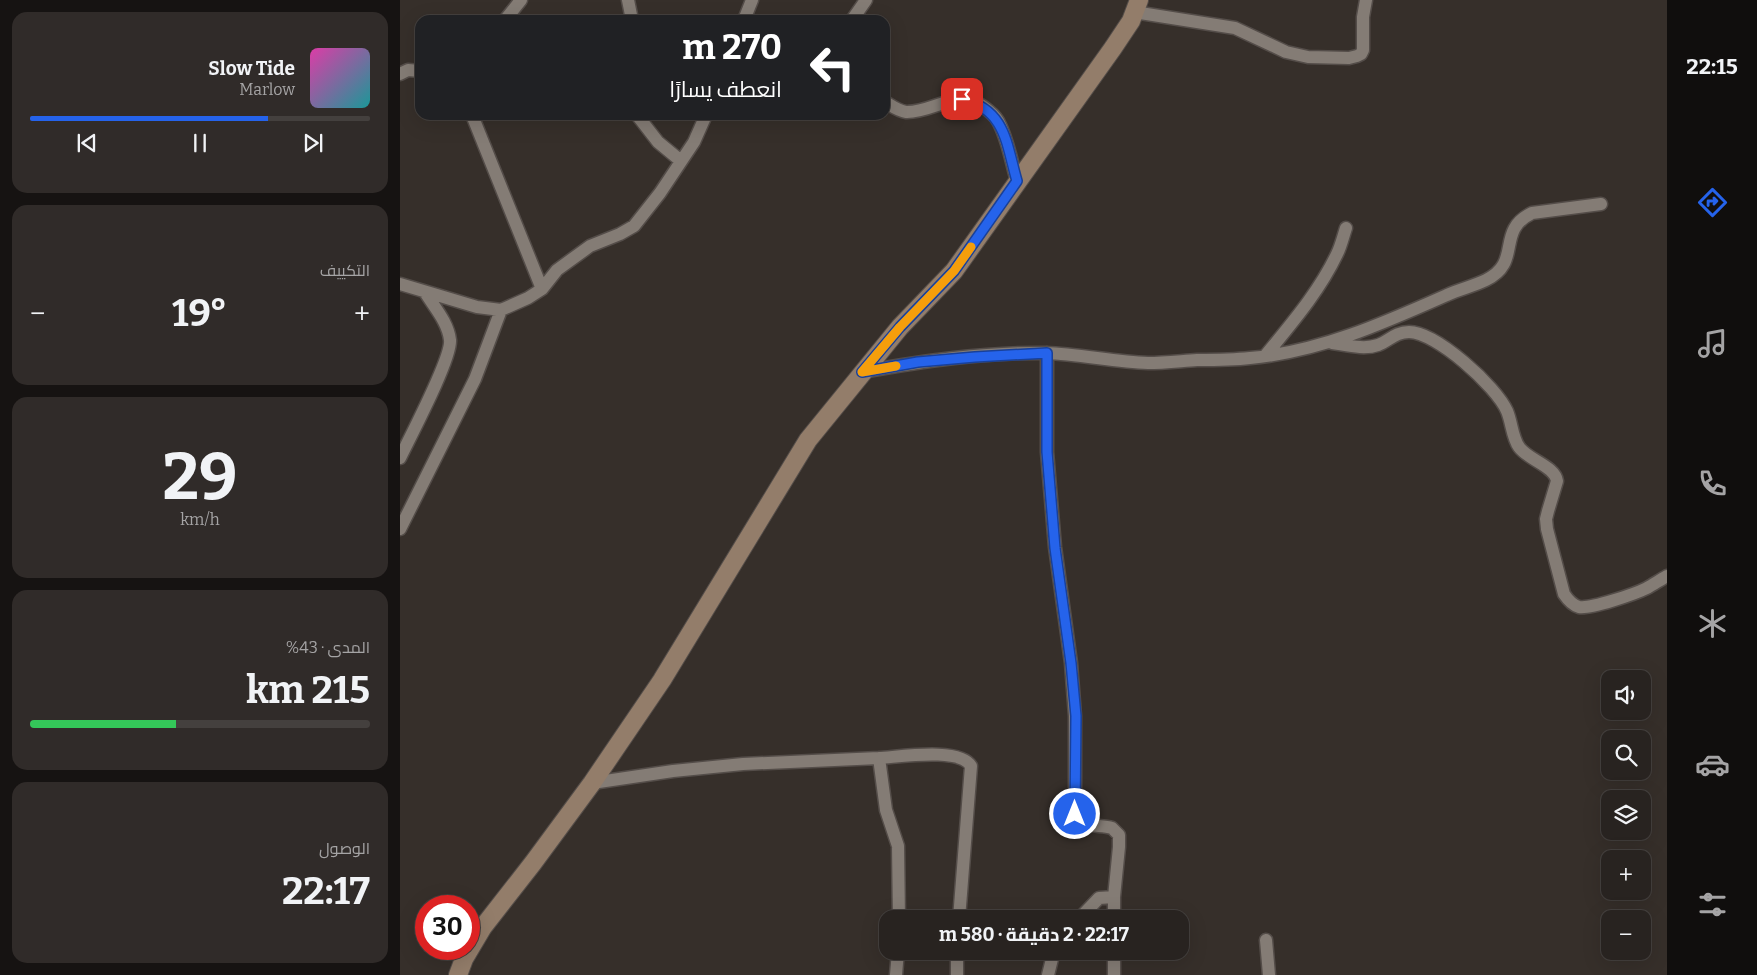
<!DOCTYPE html>
<html lang="ar">
<head>
<meta charset="utf-8">
<style>
  :root { --surface:#282320; --page:#302b29; --text:#f1f3f6; --muted:#a5a4a5; --line:#44403e; --accent:#2563eb }
  body { margin:0; font-family:Bitter,Cairo,serif; background:var(--page); color:var(--text); direction:rtl; height:100vh; display:flex; flex-direction:column; font-size:19px; white-space:nowrap }
  * { box-sizing:border-box; margin:0 }
  p { font-size:16px; color:var(--muted) }
  .icon { flex:none; width:28px; height:28px; fill:none; stroke:currentColor; stroke-width:2; stroke-linecap:round; stroke-linejoin:round }
  .map { position:relative; flex:1; overflow:hidden; direction:ltr }
  .side { display:flex; flex-direction:column; gap:12px; padding:12px; background:#161312; width:400px }
  .side>* { flex:none }
  .top-card { position:absolute; left:15px; top:15px; width:475px; height:105px; border-radius:15px; box-shadow:0 5px 20px #0002,0 0 0 1px var(--line); direction:rtl; background:#202124; color:#fff; overflow:hidden }
  .controls { position:absolute; left:1201px; top:670px; display:grid; gap:10px }
  .controls a { display:grid; place-items:center; width:50px; height:50px; border-radius:10px; background:var(--surface); box-shadow:0 5px 20px #0002,0 0 0 1px var(--line); font-size:25px }
  .speed { position:absolute; left:15px; top:895px; display:flex; gap:10px; font-size:25px; font-weight:700; text-align:center }
  .speed>* { display:grid; place-content:center; width:65px; height:65px; border-radius:50%; background:var(--surface); box-shadow:0 5px 20px #0002,0 0 0 1px var(--line); line-height:1 }
  .speed .limit { border:8px solid #d22; background:#fff; color:#111 }
  .pin { position:absolute; display:grid; place-items:center; width:42px; height:42px; color:#fff; margin:-21px; border-radius:10px; box-shadow:0 2px 8px #0006 }
  .me { position:absolute; width:55px; margin:-28px; rotate:0deg; stroke-linejoin:round; filter:drop-shadow(0 0 4px #0008) }
  .turn { display:flex; align-items:center; gap:18px; height:105px; padding:0 25px; font-size:22px }
  .turn .icon { width:65px; height:65px; stroke-width:2.5 }
  .turn b { display:block; font-size:35px; line-height:42px }
  .big { font-size:38px; font-weight:700; line-height:1.1 }
  .side .widget { flex:1; display:flex; flex-direction:column; justify-content:center; gap:8px; min-width:0; padding:0 18px; border-radius:15px; background:var(--page) }
  .side .dial { align-items:center; gap:0 }
  .dial b { font-size:65px; line-height:1 }
  .song { display:flex; align-items:center; gap:15px }
  .cover { width:60px; height:60px; border-radius:8px; background:linear-gradient(135deg,hsl(320 70% 55%),hsl(180 70% 35%)) }
  .played { height:5px; border-radius:2px; background:linear-gradient(90deg,var(--accent) 70%,var(--line) 70%) }
  .keys { display:flex; justify-content:space-around; direction:ltr }
  .heat { display:flex; justify-content:space-between; align-items:center; font-size:28px; direction:ltr }
  .charge { height:8px; border-radius:4px; background:linear-gradient(90deg,#34c759 43%,var(--line) 0) }
  .trip { position:absolute; left:479px; top:910px; width:310px; height:50px; border-radius:15px; background:var(--surface); box-shadow:0 5px 20px #0002,0 0 0 1px var(--line); font-weight:700; line-height:50px; text-align:center; direction:rtl }
  main { display:flex; flex:1; min-height:0 }
  .tab-bar { display:flex; flex-direction:column; width:90px; justify-content:space-around; align-items:center; background:#100e0d; color:var(--muted) }
  .tab-bar .icon { width:35px; height:35px }
  .tab-bar .current { color:var(--accent) }
  .tab-bar b { font-size:22px; color:var(--text) }
  .map>svg:first-child { display:block }
</style>
</head>
<body>
<main>
<nav class="tab-bar">
<b>22:15</b>
<svg class="icon current" aria-label="directions" viewBox="0 0 24 24"><path d="M12 3l9 9-9 9-9-9zM9 14v-3h6M13 9l2 2-2 2"/></svg>
<svg class="icon" aria-label="music" viewBox="0 0 24 24"><path d="M9 18V5l10-2v13"/><circle cx="6" cy="18" r="3"/><circle cx="16" cy="16" r="3"/></svg>
<svg class="icon" aria-label="phone" viewBox="0 0 24 24"><path d="M5 4h4l2 5-3 2q2 4 5 5l2-3 5 2v4C11 20 4 13 5 4z"/></svg>
<svg class="icon" aria-label="climate" viewBox="0 0 24 24"><path d="M12 3v18M4 7l16 10M4 17L20 7"/></svg>
<svg class="icon" aria-label="car" viewBox="0 0 24 24"><path d="M5 17H2v-5l4-1 3-4h7l3 4 3 1v5h-3M9 17h6M6 11h13"/><circle cx="7" cy="17" r="2"/><circle cx="17" cy="17" r="2"/></svg>
<svg class="icon" aria-label="filters" viewBox="0 0 24 24"><path d="M4 7h16M4 17h16"/><circle cx="9" cy="7" r="2"/><circle cx="15" cy="17" r="2"/></svg>
</nav>
<div class="map">
<svg width="1267" height="975" viewBox="0 0 1267 975">
  <rect width="100%" height="100%" fill="#362f2a"/>
  <g fill="none" stroke-linecap="round" stroke-linejoin="round">
    <g stroke="#544d49" stroke-width="15">
      <path id="street" d="M 228,0 L 232,20
        M 734,12 L 835,28 L 886,52 L 908,57 L 949,58 L 957,56 L 961,54 L 963,50 L 963,17 L 966,0
        M 105,20 L 121,0
        M 344,20 L 352,0
        M 452,20 L 466,0
        M 0,74 L 8,70 L 20,71
        M 485,102 C 492,106 498,111 506,112 C 532,113 556,89 581,105 C 588,110 594,114 598,121 C 608,139 611,161 617,181
        M 72,115 L 142,289
        M 237,115 L 258,142 L 281,161
        M 0,284 L 77,307 L 101,310 L 128,298 L 142,289 L 157,270 L 190,246 L 220,234 L 234,226 L 260,193 L 294,142 L 306,115
        M 932,343 C 946,345 964,350 978,345 C 989,341 995,332 1009,332 C 1036,332 1096,386 1107,411 C 1112,423 1112,437 1119,447 C 1128,460 1155,466 1157,481 L 1148,511 L 1146,519 L 1147,529 L 1164,594 C 1168,600 1172,605 1179,607 C 1191,609 1235,594 1247,588 C 1254,584 1260,580 1267,576
        M 647,353 L 647,452 L 655,547 L 671,663 L 675,716 L 675,814 C 680,829 699,824 712,828 L 719,835 L 719,847 L 714,897 L 699,898 L 679,919
        M 865,356 C 891,324 919,292 937,254 C 941,246 943,237 946,228
        M 462,372 C 523,361 585,352 646,353 C 680,354 714,362 748,363 C 764,363 781,361 797,360 C 815,360 832,360 850,358 C 919,352 984,323 1047,295 C 1060,289 1074,286 1086,280 C 1123,262 1095,231 1132,213 L 1201,204
        M 0,458 C 10,437 52,358 50,340 C 48,322 34,307 25,292
        M 0,529 L 75,379 L 101,310
        M 479,758 C 499,757 560,747 571,766 L 559,919
        M 192,783 L 273,771 L 343,764 L 479,758 L 486,810 L 498,846 L 499,919
        M 714,897 L 714,919
        M 866,940 L 869,975
        M 714,951 L 714,975
        M 496,975 L 498,951
        M 557,975 L 557,951
        M 648,975 L 654,951"/>
    </g>
    <g stroke="#544d49" stroke-width="20">
      <path id="secondary" d="M 58,975 L 64,959 L 83,927 L 133,863 L 192,783 L 262,680 L 408,440 L 500,327 L 554,271 L 713,48 L 731,21 L 739,0"/>
    </g>
    <use href="#street" stroke="#847c75" stroke-width="12"/>
    <use href="#secondary" stroke="#937d6a" stroke-width="18"/>
  </g>
  <g fill="none" stroke-linecap="round" stroke-linejoin="round">
    <g stroke="#184099" stroke-width="12">
      <path id="route" d="M 562,99 C 606,110 606,143 617,181 L 554,271 L 500,327 L 462,372 L 518,362 L 575,357 L 647,353 L 647,452 L 655,548 L 671,663 L 676,716 L 675,814"/>
    </g>
    <use href="#route" stroke="#2563eb" stroke-width="9"/>
    <path stroke="#f59e0b" stroke-width="9" d="M 496,366 L 462,372 L 500,327 L 554,271 L 571,247"/>
  </g>
</svg>
<div class="controls">
<a><svg class="icon" aria-label="sound" viewBox="0 0 24 24"><path d="M4 9h4l5-4v14l-5-4H4zM17 9q2 3 0 6"/></svg></a>
<a><svg class="icon" aria-label="search" viewBox="0 0 24 24"><circle cx="10" cy="10" r="6"/><path d="M15 15l6 6"/></svg></a>
<a><svg class="icon" aria-label="layers" viewBox="0 0 24 24"><path d="M12 4l9 5-9 5-9-5zM3 14l9 5 9-5"/></svg></a>
<a>+</a>
<a>−</a>
</div>
<div class="speed"><div class="limit">30</div></div>
<div class="pin" style="left:562px;top:99px;background:#d93025"><svg class="icon" aria-label="arrive" viewBox="0 0 24 24"><path d="M6 21V4h12l-3 4 3 4H6"/></svg></div>
<svg class="me" style="left:675px;top:814px" viewBox="-20 -20 40 40"><circle r="17" fill="#2563eb" stroke="#fff" stroke-width="3"/><path d="M0-11L8 9 0 5-8 9z" fill="#fff"/></svg>
<div class="trip">22:17 · 2 دقيقة · 580 m</div>
<div class="top-card">
<div class="turn"><svg class="icon" aria-label="left" viewBox="0 0 24 24"><path d="M17 20v-9H6M10 6l-5 5 5 5"/></svg><div><b>270 m</b>انعطف يسارًا</div></div>
</div>
</div>
<section class="side">
<div class="widget">
<div class="song"><i class="cover"></i><div><b>Slow Tide</b><p>Marlow</p></div></div>
<div class="played"></div>
<div class="keys"><svg class="icon" aria-label="previous" viewBox="0 0 24 24"><path d="M18 5L8 12l10 7zM5 5v14"/></svg><svg class="icon" aria-label="pause" viewBox="0 0 24 24"><path d="M8 5v14M16 5v14"/></svg><svg class="icon" aria-label="next" viewBox="0 0 24 24"><path d="M6 5l10 7-10 7zM19 5v14"/></svg></div>
</div>
<div class="widget"><p>التكييف</p>
<div class="heat"><a>−</a><b class="big">19°</b><a>+</a></div>
</div>
<div class="widget dial"><b>29</b><p>km/h</p></div>
<div class="widget"><p>المدى · 43%</p><b class="big">215 km</b><div class="charge"></div></div>
<div class="widget"><p>الوصول</p><b class="big">22:17</b></div>
</section>
</main>
</body>
</html>
